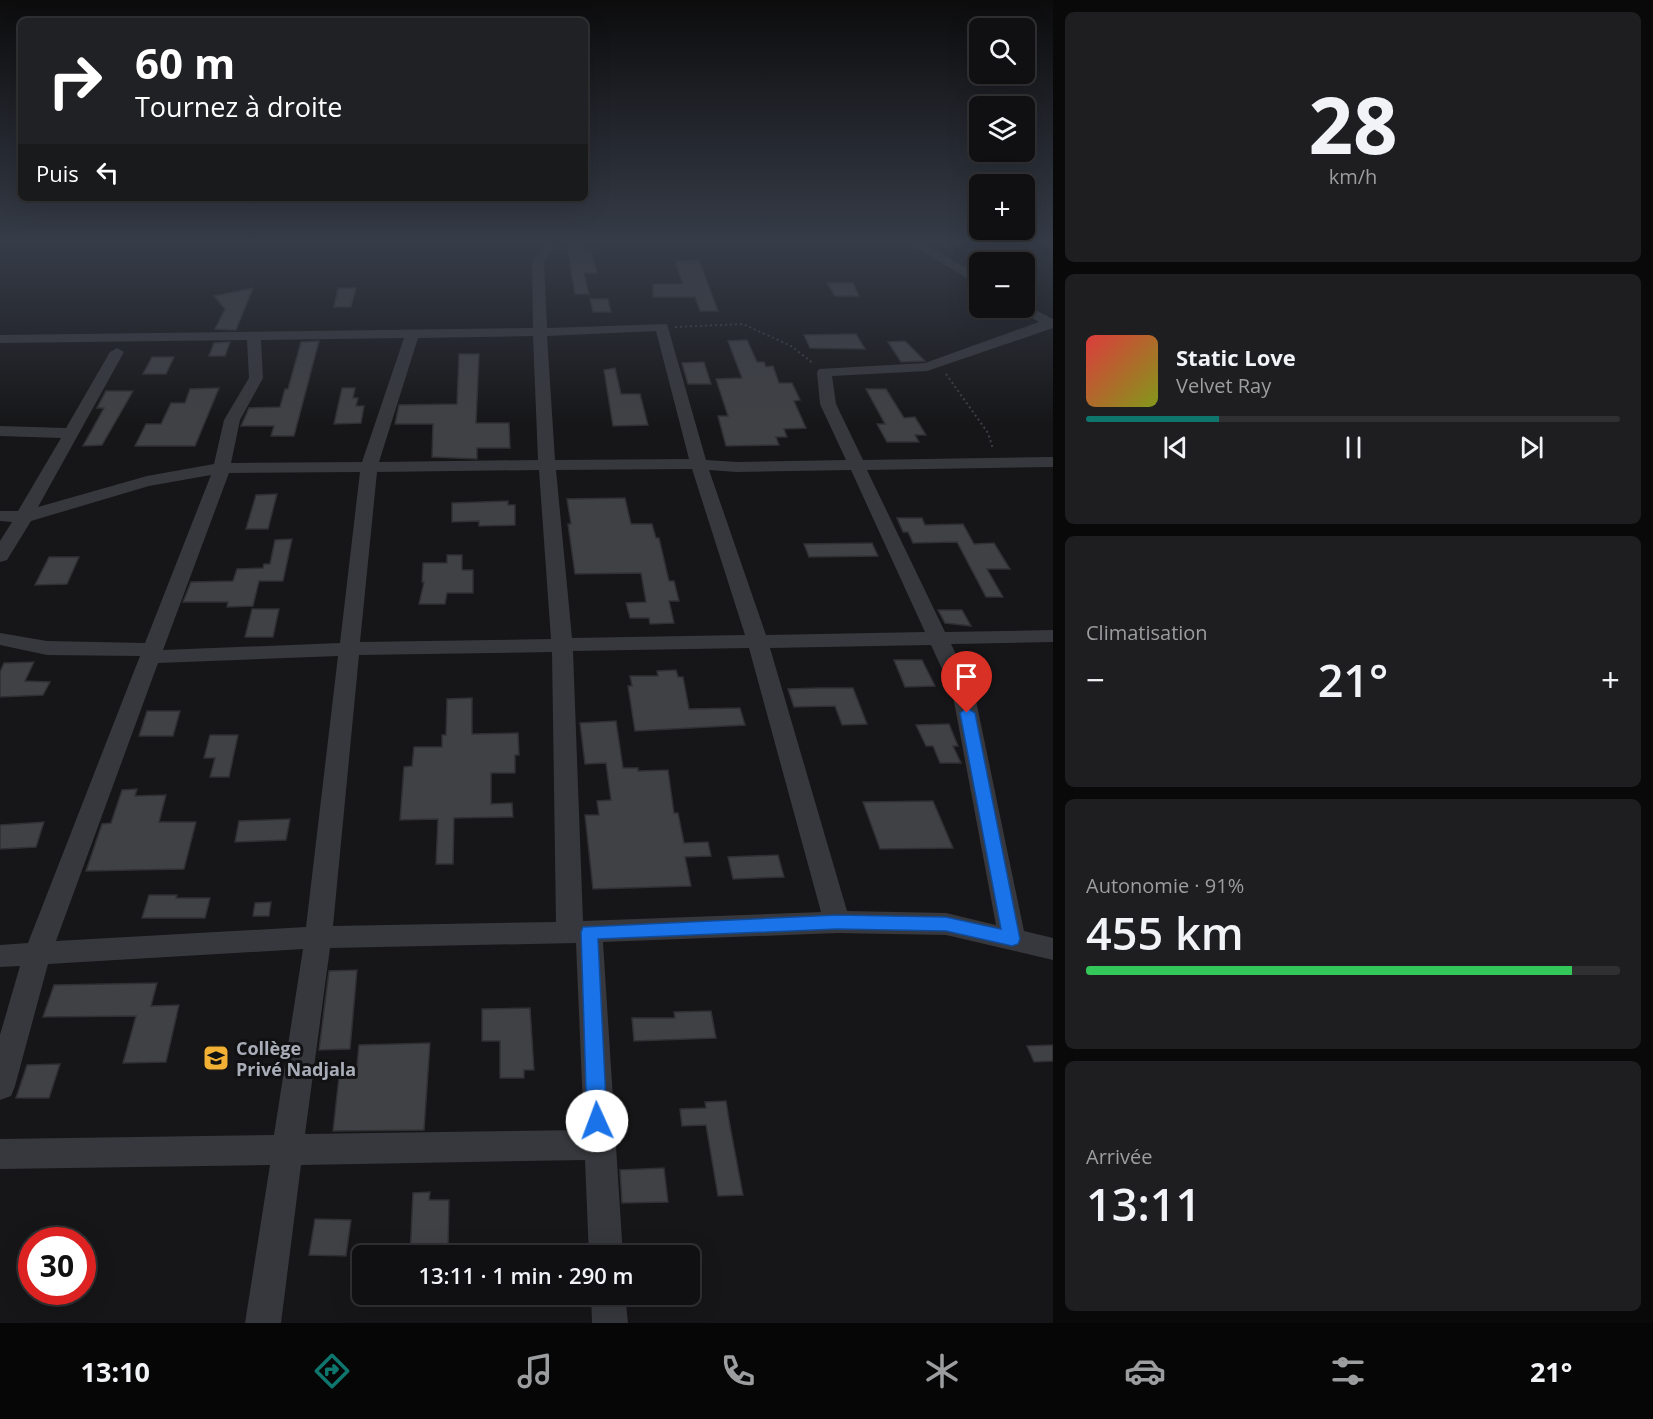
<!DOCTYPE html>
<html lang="fr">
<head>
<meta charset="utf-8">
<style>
  :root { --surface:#101012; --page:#1e1e20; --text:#f1f3f6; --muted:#9c9d9f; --line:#303032; --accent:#0f766e }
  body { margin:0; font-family:"Open Sans",sans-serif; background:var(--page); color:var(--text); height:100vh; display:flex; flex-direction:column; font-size:22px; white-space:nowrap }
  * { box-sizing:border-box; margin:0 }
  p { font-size:20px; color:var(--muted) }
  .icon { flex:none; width:33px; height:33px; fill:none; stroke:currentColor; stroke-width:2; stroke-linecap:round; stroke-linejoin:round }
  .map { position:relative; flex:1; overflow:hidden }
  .sheet { display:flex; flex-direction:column; gap:12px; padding:12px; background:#09090a; width:600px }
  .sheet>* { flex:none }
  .banner { position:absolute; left:18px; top:18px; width:570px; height:183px; border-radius:9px; box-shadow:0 6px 24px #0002,0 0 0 2px var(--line); background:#202124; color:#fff; overflow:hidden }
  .buttons { position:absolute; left:969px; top:18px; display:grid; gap:12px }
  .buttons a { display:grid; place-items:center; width:66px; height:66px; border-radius:9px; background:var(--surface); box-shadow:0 6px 24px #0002,0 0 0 2px var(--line); font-size:30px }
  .speed { position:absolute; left:18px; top:1227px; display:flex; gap:12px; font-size:30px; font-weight:700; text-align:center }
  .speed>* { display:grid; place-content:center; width:78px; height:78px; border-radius:50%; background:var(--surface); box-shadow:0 6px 24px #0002,0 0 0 2px var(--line); line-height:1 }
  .speed .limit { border:9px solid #d22; background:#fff; color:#111 }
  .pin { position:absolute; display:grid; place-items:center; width:51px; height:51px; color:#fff; margin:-62px -26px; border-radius:50% 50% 50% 0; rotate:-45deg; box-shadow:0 0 6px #0007 }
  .pin .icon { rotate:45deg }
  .me { position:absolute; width:66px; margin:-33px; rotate:358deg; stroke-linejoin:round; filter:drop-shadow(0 0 4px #0008) }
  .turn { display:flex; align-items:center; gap:21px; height:126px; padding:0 18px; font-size:27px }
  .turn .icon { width:78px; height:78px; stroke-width:2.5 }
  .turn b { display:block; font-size:42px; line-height:51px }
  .then { display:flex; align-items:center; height:57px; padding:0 18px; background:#0003; gap:12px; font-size:22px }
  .big { font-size:45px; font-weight:600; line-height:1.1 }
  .sheet .card { flex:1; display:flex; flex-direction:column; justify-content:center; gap:9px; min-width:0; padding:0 21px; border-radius:9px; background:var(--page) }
  .sheet .dial { align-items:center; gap:0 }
  .dial b { font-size:78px; line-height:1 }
  .song { display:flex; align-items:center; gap:18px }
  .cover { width:72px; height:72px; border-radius:9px; background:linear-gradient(135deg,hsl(0 70% 55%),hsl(70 70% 35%)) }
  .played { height:6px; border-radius:3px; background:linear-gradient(90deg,var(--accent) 25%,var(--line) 25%) }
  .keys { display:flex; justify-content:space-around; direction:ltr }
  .heat { display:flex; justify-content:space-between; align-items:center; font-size:33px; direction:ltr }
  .charge { height:9px; border-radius:4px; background:linear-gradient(90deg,#34c759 91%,var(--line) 0) }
  .trip { position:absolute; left:352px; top:1245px; width:348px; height:60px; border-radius:9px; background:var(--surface); box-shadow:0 6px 24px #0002,0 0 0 2px var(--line); font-weight:600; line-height:60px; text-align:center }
  .dock { display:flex; height:96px; justify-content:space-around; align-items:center; background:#060607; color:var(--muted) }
  .dock .icon { width:42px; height:42px }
  .dock .on { color:var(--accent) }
  .dock b { font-size:27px; color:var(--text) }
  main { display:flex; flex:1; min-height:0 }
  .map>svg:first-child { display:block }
</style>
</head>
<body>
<main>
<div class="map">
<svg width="1053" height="1323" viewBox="0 0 1053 1323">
  <rect width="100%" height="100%" fill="#161618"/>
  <path fill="#404145" stroke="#303034" stroke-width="1.5" d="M 578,244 L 579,250 L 591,250 L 597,273 L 584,273 L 589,294 L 575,294 L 567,246 Z
    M 699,260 L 718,311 L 700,311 L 695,297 L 653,297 L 653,284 L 683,284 L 675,261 Z
    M 827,283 L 853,283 L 859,296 L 835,296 Z
    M 253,288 L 236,330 L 215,329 L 225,309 L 214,296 Z
    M 338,288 L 356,288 L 351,307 L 334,307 Z
    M 590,299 L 608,299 L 611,312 L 593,312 Z
    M 856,334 L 865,349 L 810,348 L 804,335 Z
    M 747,340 L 757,362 L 764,362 L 766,367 L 773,366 L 779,383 L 792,383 L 800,400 L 794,401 L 806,428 L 784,429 L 787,437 L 776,437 L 779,445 L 726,446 L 718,416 L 728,416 L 716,379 L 742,378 L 728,341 Z
    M 319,341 L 294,436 L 271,436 L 274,426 L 241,426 L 249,408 L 280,407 L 285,389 L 288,389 L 301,342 Z
    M 905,341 L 925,361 L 901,362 L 888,342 Z
    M 230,342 L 225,356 L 209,356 L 214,343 Z
    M 459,354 L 479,354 L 476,423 L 509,423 L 510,448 L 477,448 L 477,459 L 432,457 L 433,424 L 395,424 L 399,405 L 457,404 Z
    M 152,357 L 174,357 L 166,374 L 143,374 Z
    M 704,362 L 711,384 L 688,384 L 682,363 Z
    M 615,368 L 621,394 L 640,394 L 648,425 L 613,426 L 604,370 Z
    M 219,388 L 195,446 L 135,446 L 146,424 L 161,424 L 171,403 L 185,403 L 190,389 Z
    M 342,388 L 355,388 L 353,398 L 358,398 L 356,406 L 364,406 L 361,423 L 334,424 Z
    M 866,389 L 886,389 L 904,418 L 915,417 L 926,435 L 915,435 L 919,442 L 887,442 L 877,424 L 885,424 Z
    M 106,391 L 133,391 L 102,445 L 83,446 L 104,408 L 97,408 Z
    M 277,494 L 268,529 L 246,529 L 256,495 Z
    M 625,498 L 631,524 L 652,524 L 656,538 L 659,538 L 669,581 L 674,581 L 679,601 L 669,601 L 674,623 L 650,624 L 649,618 L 630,618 L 626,603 L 646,602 L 641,573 L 575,574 L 568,524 L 571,524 L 567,499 Z
    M 508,501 L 508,505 L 515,505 L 515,525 L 479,526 L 479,521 L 452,522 L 452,503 Z
    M 897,518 L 922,518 L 925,525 L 963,524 L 974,544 L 994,543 L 1010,569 L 987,569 L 1003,597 L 986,597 L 957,542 L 913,543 L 908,532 L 903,532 Z
    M 292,539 L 283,581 L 259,581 L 253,606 L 227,607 L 228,602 L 183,602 L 191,582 L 233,581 L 237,569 L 263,568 L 264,564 L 270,564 L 275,540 Z
    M 872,543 L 878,556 L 809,557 L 804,544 Z
    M 447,555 L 462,555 L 462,570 L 473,570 L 473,593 L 447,593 L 445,604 L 419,604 L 424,582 L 422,582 L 423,563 L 447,563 Z
    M 49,557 L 79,557 L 67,584 L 35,585 Z
    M 252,609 L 279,609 L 273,637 L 245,637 Z
    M 938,610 L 962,610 L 971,626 L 945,623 Z
    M 894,660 L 922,660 L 935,686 L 905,687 Z
    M 34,662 L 25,681 L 50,682 L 43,695 L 0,697 L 0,672 L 4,663 Z
    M 676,670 L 678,677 L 683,677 L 689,709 L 740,708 L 745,725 L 635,731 L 628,686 L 632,686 L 630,676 L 658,676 L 657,671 Z
    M 817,688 L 853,688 L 867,724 L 842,725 L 835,706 L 794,707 L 788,689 Z
    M 472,698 L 472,734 L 518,733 L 519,755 L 515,755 L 515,773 L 491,773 L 491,804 L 512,803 L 513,817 L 454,818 L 453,864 L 436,864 L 438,819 L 400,820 L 404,767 L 412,766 L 414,747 L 442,747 L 442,735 L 446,735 L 447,699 Z
    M 147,711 L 180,711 L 173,736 L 139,736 Z
    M 616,721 L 623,768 L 638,768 L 638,771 L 668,770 L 674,813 L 678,813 L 684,843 L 708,842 L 711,856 L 685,857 L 691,886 L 593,889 L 585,815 L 599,815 L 597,801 L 611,800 L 606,763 L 585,764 L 580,723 Z
    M 949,724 L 958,746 L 953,746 L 961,763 L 940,763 L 933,746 L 926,746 L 916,725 Z
    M 210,735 L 238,735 L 229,777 L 210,777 L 215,758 L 204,758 Z
    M 137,789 L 135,796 L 166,795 L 159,822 L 196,822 L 184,869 L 86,871 L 102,824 L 111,823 L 122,790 Z
    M 933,801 L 953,848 L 880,849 L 863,802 Z
    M 290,819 L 286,840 L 235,842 L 239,821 Z
    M 44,822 L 36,847 L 0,849 L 0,825 Z
    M 778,855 L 784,877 L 733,879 L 728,857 Z
    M 149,895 L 177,895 L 176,898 L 210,898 L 205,918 L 142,918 Z
    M 271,902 L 269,916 L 253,916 L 255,903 Z
    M 357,970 L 350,1049 L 319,1050 L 329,971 Z
    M 157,983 L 151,1006 L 179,1005 L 166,1062 L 123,1063 L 136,1016 L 43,1017 L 54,985 Z
    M 530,1008 L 534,1070 L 524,1070 L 524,1078 L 500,1078 L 500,1041 L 482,1041 L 482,1009 Z
    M 711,1011 L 716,1038 L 634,1041 L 632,1018 L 675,1018 L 674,1012 Z
    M 430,1043 L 424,1130 L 333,1131 L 339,1077 L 356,1076 L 359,1045 Z
    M 1053,1045 L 1053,1061 L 1034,1062 L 1027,1046 Z
    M 60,1064 L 49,1098 L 16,1098 L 27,1065 Z
    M 726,1101 L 730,1126 L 743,1195 L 718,1196 L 706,1125 L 682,1126 L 680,1109 L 706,1108 L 705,1102 Z
    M 664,1168 L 668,1202 L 622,1203 L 620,1170 Z
    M 430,1192 L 429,1200 L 449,1200 L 448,1249 L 428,1250 L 428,1256 L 410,1256 L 413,1193 Z
    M 315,1219 L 351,1220 L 346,1256 L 309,1255 Z"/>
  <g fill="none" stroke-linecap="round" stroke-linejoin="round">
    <path stroke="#3d3f44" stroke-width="2" stroke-dasharray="2 3" stroke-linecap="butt" d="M 675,327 L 743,324 L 791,346 L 814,364
      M 946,374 L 988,433 L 993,449"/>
    <path fill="#37383d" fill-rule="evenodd" d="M 905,241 L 919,241 L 980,276 L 980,286 Z
      M 550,244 L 556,248 L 544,261 L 547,328 L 667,324 L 706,460 L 737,462 L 846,460 L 820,404 L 817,372 L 819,369 L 925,363 L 1039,322 L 1016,308 L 1024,308 L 1024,304 L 1053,319 L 1053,328 L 927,371 L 832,376 L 836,404 L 863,460 L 1053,457 L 1053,467 L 867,470 L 945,632 L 1053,630 L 1053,642 L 951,644 L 974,691 L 1024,931 L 1053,938 L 1053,960 L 946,935 L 837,933 L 603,942 L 623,1256 L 589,1256 L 585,1160 L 301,1165 L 281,1323 L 245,1323 L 270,1165 L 0,1169 L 0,1139 L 274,1135 L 303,949 L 48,964 L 15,1086 L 11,1096 L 0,1100 L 0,1035 L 20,966 L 0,967 L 0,945 L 28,943 L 140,656 L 47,655 L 0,645 L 0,633 L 47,641 L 145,643 L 211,475 L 149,486 L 31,521 L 7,560 L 0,562 L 0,541 L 12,522 L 0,521 L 0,511 L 18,511 L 61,438 L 0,436 L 0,426 L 66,428 L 110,352 L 117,348 L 124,352 L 38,507 L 147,476 L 214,464 L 224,420 L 249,378 L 247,340 L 0,343 L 0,335 L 533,328 L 532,260 L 546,245 ZM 656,331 L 689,459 L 555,460 L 547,336 ZM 533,336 L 538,460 L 379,462 L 418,338 ZM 404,338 L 362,462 L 231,463 L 240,420 L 263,378 L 261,340 ZM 692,469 L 745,635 L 572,638 L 556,470 ZM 539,470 L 551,639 L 360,642 L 377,472 ZM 709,470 L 737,472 L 851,470 L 925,632 L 766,635 ZM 360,472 L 340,643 L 163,650 L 229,473 ZM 931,645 L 952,691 L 996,925 L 946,913 L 847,911 L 770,648 ZM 749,648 L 821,912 L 583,921 L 573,651 ZM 552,652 L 556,922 L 333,926 L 359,655 ZM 338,656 L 306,927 L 56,941 L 158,663 ZM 576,943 L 584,1130 L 305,1134 L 330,948 Z
      M 591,1294 L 625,1294 L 628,1323 L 592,1323 Z"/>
  </g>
  <linearGradient id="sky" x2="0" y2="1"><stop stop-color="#0c0c0d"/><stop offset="0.57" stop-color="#363c48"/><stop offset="1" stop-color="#363c48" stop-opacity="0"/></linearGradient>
  <rect width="1053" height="426" fill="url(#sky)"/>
  <path fill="#1a73e8" stroke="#114b97" stroke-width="1.5" d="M 967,708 L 975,713 L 1020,939 L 1018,944 L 1012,946 L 946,931 L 837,929 L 598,939 L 607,1121 L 604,1128 L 597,1130 L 590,1128 L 587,1121 L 581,932 L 583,927 L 837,915 L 946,917 L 1001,929 L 960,713 Z"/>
  <defs>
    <g id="school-square" transform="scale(1.35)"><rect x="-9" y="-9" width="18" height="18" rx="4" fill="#f2b134" stroke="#111113"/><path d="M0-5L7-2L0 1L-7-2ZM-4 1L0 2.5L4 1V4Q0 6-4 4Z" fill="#111"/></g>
  </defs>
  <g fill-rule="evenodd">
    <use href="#school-square" x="216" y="1058"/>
  </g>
  <g text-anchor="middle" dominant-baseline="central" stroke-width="6" stroke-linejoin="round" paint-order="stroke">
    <g font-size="18" font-weight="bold" fill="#a8adb8" stroke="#111113" text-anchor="start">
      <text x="236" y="1048">Collège<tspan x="236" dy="21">Privé Nadjala</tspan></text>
    </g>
  </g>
</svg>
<div class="buttons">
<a><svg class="icon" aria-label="search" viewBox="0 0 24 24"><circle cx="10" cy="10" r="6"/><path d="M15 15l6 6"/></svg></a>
<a><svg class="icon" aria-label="layers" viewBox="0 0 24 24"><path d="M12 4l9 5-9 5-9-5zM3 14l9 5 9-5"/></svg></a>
<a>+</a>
<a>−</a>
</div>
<div class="speed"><div class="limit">30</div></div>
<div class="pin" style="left:967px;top:713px;background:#d93025"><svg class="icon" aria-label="arrive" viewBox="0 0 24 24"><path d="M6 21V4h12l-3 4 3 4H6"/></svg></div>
<svg class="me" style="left:597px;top:1121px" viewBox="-20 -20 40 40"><circle r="19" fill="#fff"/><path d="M0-13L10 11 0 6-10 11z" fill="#1a73e8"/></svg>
<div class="trip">13:11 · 1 min · 290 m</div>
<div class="banner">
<div class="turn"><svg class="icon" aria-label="right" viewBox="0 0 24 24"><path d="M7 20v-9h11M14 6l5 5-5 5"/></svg><div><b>60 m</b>Tournez à droite</div></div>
<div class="then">Puis<svg class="icon" aria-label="left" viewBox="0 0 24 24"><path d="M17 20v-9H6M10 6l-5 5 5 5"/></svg></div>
</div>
</div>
<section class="sheet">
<div class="card dial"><b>28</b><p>km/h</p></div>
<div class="card">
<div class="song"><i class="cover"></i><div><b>Static Love</b><p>Velvet Ray</p></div></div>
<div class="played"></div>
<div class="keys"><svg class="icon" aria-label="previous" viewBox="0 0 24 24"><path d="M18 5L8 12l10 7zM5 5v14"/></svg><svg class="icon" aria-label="pause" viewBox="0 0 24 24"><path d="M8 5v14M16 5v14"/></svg><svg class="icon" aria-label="next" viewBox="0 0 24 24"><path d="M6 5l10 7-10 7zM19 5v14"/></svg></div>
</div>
<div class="card"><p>Climatisation</p>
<div class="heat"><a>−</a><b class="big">21°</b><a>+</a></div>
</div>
<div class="card"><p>Autonomie · 91%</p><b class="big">455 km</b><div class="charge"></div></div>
<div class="card"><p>Arrivée</p><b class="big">13:11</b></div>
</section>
</main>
<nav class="dock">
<b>13:10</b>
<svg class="icon on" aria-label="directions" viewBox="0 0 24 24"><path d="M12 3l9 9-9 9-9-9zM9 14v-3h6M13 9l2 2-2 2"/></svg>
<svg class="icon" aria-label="music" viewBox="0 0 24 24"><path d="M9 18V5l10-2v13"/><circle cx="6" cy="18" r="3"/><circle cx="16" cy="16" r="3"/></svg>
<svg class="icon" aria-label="phone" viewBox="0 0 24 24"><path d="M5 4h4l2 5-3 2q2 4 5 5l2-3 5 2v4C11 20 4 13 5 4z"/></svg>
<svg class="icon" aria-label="climate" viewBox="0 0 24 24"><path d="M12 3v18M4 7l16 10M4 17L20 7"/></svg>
<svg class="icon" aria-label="car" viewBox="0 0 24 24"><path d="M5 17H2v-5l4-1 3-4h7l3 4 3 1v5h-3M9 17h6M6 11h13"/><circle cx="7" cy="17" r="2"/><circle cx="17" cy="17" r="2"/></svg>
<svg class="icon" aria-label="filters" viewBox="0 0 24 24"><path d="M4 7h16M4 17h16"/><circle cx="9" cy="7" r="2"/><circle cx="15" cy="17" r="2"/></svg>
<b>21°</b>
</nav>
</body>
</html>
